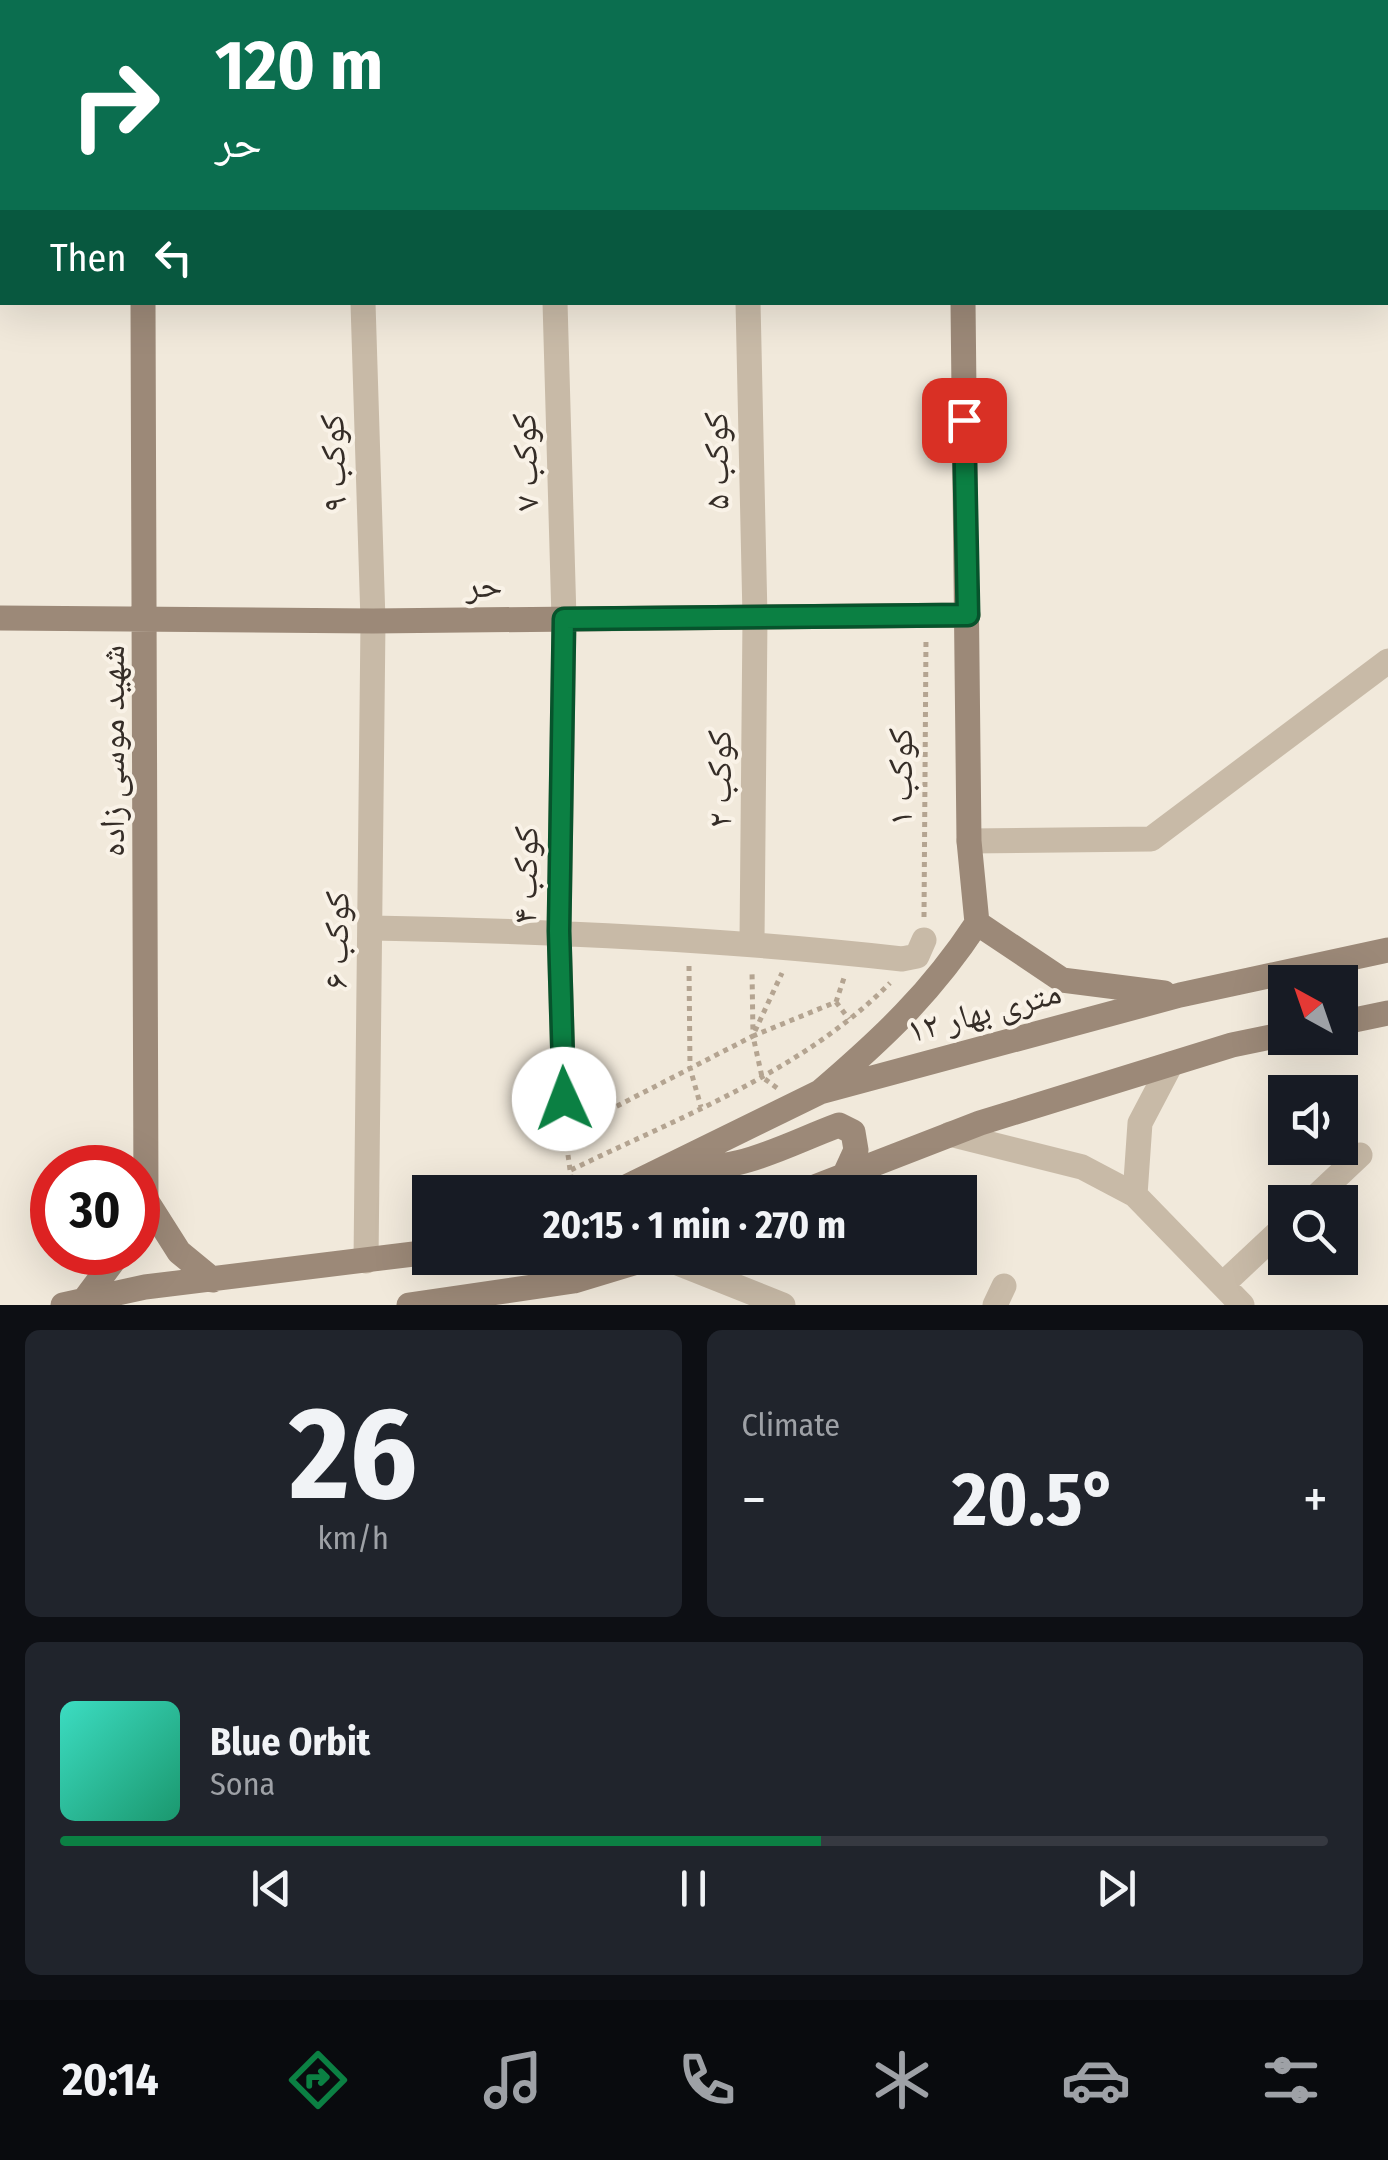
<!DOCTYPE html>
<html lang="en">
<head>
<meta charset="utf-8">
<style>
  :root { --surface:#171b24; --page:#20242c; --text:#f1f3f6; --muted:#9ea1a6; --line:#363941; --accent:#0b8043 }
  body { margin:0; font-family:"Fira Sans Condensed","Noto Naskh Arabic",sans-serif; background:var(--page); color:var(--text); height:100vh; display:flex; flex-direction:column; font-size:38px; white-space:nowrap }
  * { box-sizing:border-box; margin:0 }
  p { font-size:32px; color:var(--muted) }
  .icon { flex:none; width:55px; height:55px; fill:none; stroke:currentColor; stroke-width:2; stroke-linecap:round; stroke-linejoin:round }
  .map { position:relative; height:1305px; overflow:hidden }
  .drawer { display:flex; flex-direction:column; gap:25px; padding:25px; background:#0d0f14; flex:1 }
  .drawer>* { flex:none }
  .guide { position:absolute; left:0px; top:0px; width:1390px; height:305px; box-shadow:0 10px 40px #0002; background:#0b6e4f; color:#fff; overflow:hidden }
  .needle { width:65px; rotate:320deg }
  .buttons { position:absolute; left:1268px; top:965px; display:grid; gap:20px }
  .buttons a { display:grid; place-items:center; width:90px; height:90px; border-radius:0px; background:var(--surface); box-shadow:0 10px 40px #0002; font-size:50px }
  .speed { position:absolute; left:30px; top:1145px; display:flex; gap:20px; font-size:50px; font-weight:700; text-align:center }
  .speed>* { display:grid; place-content:center; width:130px; height:130px; border-radius:50%; background:var(--surface); box-shadow:0 10px 40px #0002; line-height:1 }
  .speed .limit { border:15px solid #d22; background:#fff; color:#111 }
  .pin { position:absolute; display:grid; place-items:center; width:85px; height:85px; color:#fff; margin:-42px; border-radius:20px; box-shadow:0 5px 15px #0006 }
  .me { position:absolute; width:110px; margin:-55px; rotate:358deg; stroke-linejoin:round; filter:drop-shadow(0 0 8px #0008) }
  .turn { display:flex; align-items:center; gap:35px; height:210px; padding:0 50px; font-size:45px }
  .turn .icon { width:130px; height:130px; stroke-width:2.5 }
  .turn b { display:block; font-size:70px; line-height:85px }
  .then { display:flex; align-items:center; height:95px; padding:0 50px; background:#0003; gap:20px; font-size:38px }
  .big { font-size:75px; font-weight:700; line-height:1.1 }
  .drawer .tile { flex:1; display:flex; flex-direction:column; justify-content:center; gap:15px; min-width:0; padding:0 35px; border-radius:15px; background:var(--page) }
  .drawer .dial { align-items:center; gap:0 }
  .dial b { font-size:130px; line-height:1 }
  .song { display:flex; align-items:center; gap:30px }
  .cover { width:120px; height:120px; border-radius:15px; background:linear-gradient(135deg,hsl(170 70% 55%),hsl(160 70% 35%)) }
  .played { height:10px; border-radius:5px; background:linear-gradient(90deg,var(--accent) 60%,var(--line) 60%) }
  .keys { display:flex; justify-content:space-around; direction:ltr }
  .heat { display:flex; justify-content:space-between; align-items:center; font-size:55px; direction:ltr }
  .drawer .tiles { flex:1; display:grid; gap:25px; grid-template-columns:1fr 1fr }
  .tile:last-child { grid-column:span 2 }
  .trip { position:absolute; left:412px; top:1175px; width:565px; height:100px; border-radius:0px; background:var(--surface); box-shadow:0 10px 40px #0002; font-weight:700; line-height:100px; text-align:center }
  .dock { display:flex; height:160px; justify-content:space-around; align-items:center; background:#090b0e; color:var(--muted) }
  .dock .icon { width:70px; height:70px }
  .dock .on { color:var(--accent) }
  .dock b { font-size:45px; color:var(--text) }
  .map>svg:first-child { display:block }
</style>
</head>
<body>
<div class="map">
<svg width="1388" height="1305" viewBox="0 0 1388 1305">
  <rect width="100%" height="100%" fill="#f1e9db"/>
  <g fill="none" stroke-linecap="round" stroke-linejoin="round">
    <path stroke="#b4a491" stroke-width="5" stroke-dasharray="5 5" stroke-linecap="butt" d="M 924,917 L 926,638
      M 689,966 L 690,1068 L 701,1107
      M 836,1002 L 849,1019
      M 755,1031 L 782,973
      M 777,1088 L 762,1077 L 753,1036 L 836,1002 L 845,975
      M 590,1120 L 753,1036 L 752,970
      M 568,1155 L 573,1192
      M 571,1170 C 680,1117 803,1071 890,983"/>
    <path stroke="#c8baa7" stroke-width="25" d="M 352,0 L 352,2
      M 552,0 L 552,2
      M 743,0 L 743,2
      M 0,154 L 2,153
      M 555,302 L 564,619 L 559,931 L 565,1133
      M 748,302 L 755,617 L 752,942
      M 363,303 L 373,621 L 366,1261
      M 969,841 L 1151,839 L 1388,661
      M 372,928 C 550,931 725,939 902,959 L 917,956 L 924,940
      M 950,1134 L 1082,1167 L 1135,1195 L 1242,1305
      M 1135,1195 L 1140,1123 L 1171,1064
      M 1310,1202 L 1360,1155
      M 665,1258 L 783,1305
      M 1223,1284 L 1285,1226
      M 995,1305 L 1004,1286"/>
    <path stroke="#9c8978" stroke-width="25" d="M 139,0 L 139,2
      M 957,0 L 957,2
      M 0,618 L 373,621 L 968,615
      M 977,923 L 1062,980 L 1164,993
      M 1340,1023 L 1388,1013
      M 820,1092 C 883,1038 931,993 977,923 L 969,841 L 963,302
      M 671,1165 C 733,1177 782,1146 839,1125 L 853,1132 L 856,1150 L 845,1174
      M 616,1192 L 820,1092 L 1180,995 L 1388,950
      M 802,1192 L 980,1123 L 1232,1045 L 1285,1034
      M 146,1200 L 179,1252 L 213,1280
      M 138,1218 L 146,1200 L 143,302
      M 85,1299 L 120,1252
      M 63,1305 L 145,1287 L 430,1252
      M 409,1305 L 574,1281 L 650,1258"/>
  </g>
  <g fill="none" stroke-linecap="round" stroke-linejoin="round">
    <g stroke="#07532c" stroke-width="25">
      <path id="route" d="M 564,1099 L 559,931 L 564,619 L 968,615 L 964,420"/>
    </g>
    <use href="#route" stroke="#0b8043" stroke-width="18"/>
  </g>
  <g text-anchor="middle" dominant-baseline="central" stroke-width="8" stroke-linejoin="round" paint-order="stroke">
    <g font-size="35" fill="#352d27" stroke="#f9f2e7">
      <text transform="translate(716 461) rotate(-91)">کوکب ۵</text>
      <text transform="translate(525 462) rotate(-92)">کوکب ۷</text>
      <text transform="translate(333 463) rotate(-92)">کوکب ۹</text>
      <text transform="translate(484 585) rotate(-1)">حر</text>
      <text transform="translate(112 751) rotate(-90)">شهید موسی زاده</text>
      <text transform="translate(900 777) rotate(-90)">کوکب ۱</text>
      <text transform="translate(719 779) rotate(-90)">کوکب ۲</text>
      <text transform="translate(525 875) rotate(-89)">کوکب ۴</text>
      <text transform="translate(336 940) rotate(-89)">کوکب ۶</text>
      <text transform="translate(984 1011) rotate(-15)">۱۲ متری بهار</text>
    </g>
  </g>
</svg>
<div class="buttons">
<a><svg class="needle" viewBox="-14 -14 28 28"><path d="M0-13l5 13h-10z" fill="#e53935"/><path d="M0 13l5-13h-10z" fill="#9ea1a6"/></svg></a>
<a><svg class="icon" aria-label="sound" viewBox="0 0 24 24"><path d="M4 9h4l5-4v14l-5-4H4zM17 9q2 3 0 6"/></svg></a>
<a><svg class="icon" aria-label="search" viewBox="0 0 24 24"><circle cx="10" cy="10" r="6"/><path d="M15 15l6 6"/></svg></a>
</div>
<div class="speed"><div class="limit">30</div></div>
<div class="pin" style="left:964px;top:420px;background:#d93025"><svg class="icon" aria-label="arrive" viewBox="0 0 24 24"><path d="M6 21V4h12l-3 4 3 4H6"/></svg></div>
<svg class="me" style="left:564px;top:1099px" viewBox="-20 -20 40 40"><circle r="19" fill="#fff"/><path d="M0-13L10 11 0 6-10 11z" fill="#0b8043"/></svg>
<div class="trip">20:15 · 1 min · 270 m</div>
<div class="guide">
<div class="turn"><svg class="icon" aria-label="right" viewBox="0 0 24 24"><path d="M7 20v-9h11M14 6l5 5-5 5"/></svg><div><b>120 m</b>حر</div></div>
<div class="then">Then<svg class="icon" aria-label="left" viewBox="0 0 24 24"><path d="M17 20v-9H6M10 6l-5 5 5 5"/></svg></div>
</div>
</div>
<section class="drawer">
<div class="tiles">
<div class="tile dial"><b>26</b><p>km/h</p></div>
<div class="tile"><p>Climate</p>
<div class="heat"><a>−</a><b class="big">20.5°</b><a>+</a></div>
</div>
<div class="tile">
<div class="song"><i class="cover"></i><div><b>Blue Orbit</b><p>Sona</p></div></div>
<div class="played"></div>
<div class="keys"><svg class="icon" aria-label="previous" viewBox="0 0 24 24"><path d="M18 5L8 12l10 7zM5 5v14"/></svg><svg class="icon" aria-label="pause" viewBox="0 0 24 24"><path d="M8 5v14M16 5v14"/></svg><svg class="icon" aria-label="next" viewBox="0 0 24 24"><path d="M6 5l10 7-10 7zM19 5v14"/></svg></div>
</div>
</div>
</section>
<nav class="dock">
<b>20:14</b>
<svg class="icon on" aria-label="directions" viewBox="0 0 24 24"><path d="M12 3l9 9-9 9-9-9zM9 14v-3h6M13 9l2 2-2 2"/></svg>
<svg class="icon" aria-label="music" viewBox="0 0 24 24"><path d="M9 18V5l10-2v13"/><circle cx="6" cy="18" r="3"/><circle cx="16" cy="16" r="3"/></svg>
<svg class="icon" aria-label="phone" viewBox="0 0 24 24"><path d="M5 4h4l2 5-3 2q2 4 5 5l2-3 5 2v4C11 20 4 13 5 4z"/></svg>
<svg class="icon" aria-label="climate" viewBox="0 0 24 24"><path d="M12 3v18M4 7l16 10M4 17L20 7"/></svg>
<svg class="icon" aria-label="car" viewBox="0 0 24 24"><path d="M5 17H2v-5l4-1 3-4h7l3 4 3 1v5h-3M9 17h6M6 11h13"/><circle cx="7" cy="17" r="2"/><circle cx="17" cy="17" r="2"/></svg>
<svg class="icon" aria-label="filters" viewBox="0 0 24 24"><path d="M4 7h16M4 17h16"/><circle cx="9" cy="7" r="2"/><circle cx="15" cy="17" r="2"/></svg>
</nav>
</body>
</html>
